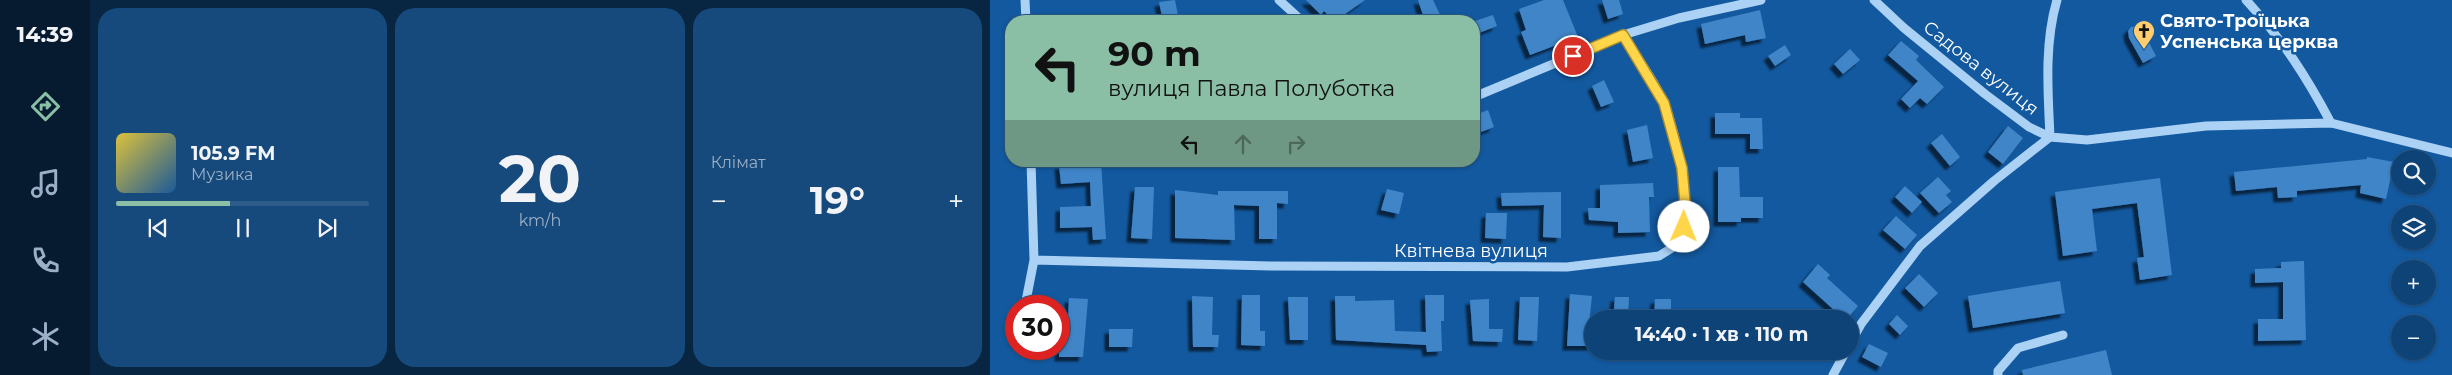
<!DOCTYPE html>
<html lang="uk">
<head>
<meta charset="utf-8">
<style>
  :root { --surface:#0e4377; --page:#174a7c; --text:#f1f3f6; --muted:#9bb0c6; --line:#2e5c89; --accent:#8abfa5 }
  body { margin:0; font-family:Montserrat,sans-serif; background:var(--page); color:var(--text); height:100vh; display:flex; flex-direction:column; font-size:19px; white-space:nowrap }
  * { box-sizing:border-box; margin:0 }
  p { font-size:16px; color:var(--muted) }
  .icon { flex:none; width:28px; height:28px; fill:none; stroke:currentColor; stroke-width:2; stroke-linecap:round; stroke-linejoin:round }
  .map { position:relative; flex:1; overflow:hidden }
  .sheet { display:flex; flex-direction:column; gap:8px; padding:8px; background:#082541; width:900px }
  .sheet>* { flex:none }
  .guide { position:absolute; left:15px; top:15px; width:475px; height:152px; border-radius:20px; box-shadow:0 1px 4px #0004,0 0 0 1px var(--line); background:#8abfa5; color:#111; overflow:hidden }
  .tools { position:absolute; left:1401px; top:150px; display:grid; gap:10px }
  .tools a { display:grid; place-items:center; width:45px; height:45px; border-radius:50%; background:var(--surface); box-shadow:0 1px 4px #0004,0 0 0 1px var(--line); font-size:25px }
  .speed { position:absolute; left:15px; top:295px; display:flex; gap:10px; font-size:25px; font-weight:700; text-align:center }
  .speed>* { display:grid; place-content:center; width:65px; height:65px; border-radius:50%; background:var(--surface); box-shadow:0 1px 4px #0004,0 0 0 1px var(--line); line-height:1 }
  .speed .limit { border:8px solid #d22; background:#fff; color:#111 }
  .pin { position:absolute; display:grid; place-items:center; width:42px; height:42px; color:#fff; margin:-21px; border:2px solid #fff; border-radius:50%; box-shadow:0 1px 5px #0007 }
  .me { position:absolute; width:55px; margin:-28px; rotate:1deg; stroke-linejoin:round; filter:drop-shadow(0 0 4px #0008) }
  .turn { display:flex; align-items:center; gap:18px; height:105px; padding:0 20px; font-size:22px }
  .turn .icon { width:65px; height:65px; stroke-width:2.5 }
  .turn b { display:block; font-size:35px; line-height:42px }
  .lanes { display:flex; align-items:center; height:48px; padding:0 20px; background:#0003; justify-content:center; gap:25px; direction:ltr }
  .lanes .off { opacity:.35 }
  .big { font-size:38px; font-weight:700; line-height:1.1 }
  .sheet .tile { flex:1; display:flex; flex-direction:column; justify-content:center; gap:8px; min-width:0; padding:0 18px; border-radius:20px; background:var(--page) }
  .sheet .dial { align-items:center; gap:0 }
  .dial b { font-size:65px; line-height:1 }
  .song { display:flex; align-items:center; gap:15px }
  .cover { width:60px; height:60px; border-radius:8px; background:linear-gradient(135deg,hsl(50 70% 55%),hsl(210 70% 35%)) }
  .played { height:5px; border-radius:2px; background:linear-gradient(90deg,var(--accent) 45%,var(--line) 45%) }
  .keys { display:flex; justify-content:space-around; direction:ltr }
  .heat { display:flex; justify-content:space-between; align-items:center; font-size:28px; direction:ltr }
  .sheet .tiles { flex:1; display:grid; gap:8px; grid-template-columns:repeat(3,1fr) }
  .trip { position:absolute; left:594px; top:310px; width:275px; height:50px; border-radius:25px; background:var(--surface); box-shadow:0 1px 4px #0004,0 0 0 1px var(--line); font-weight:700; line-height:50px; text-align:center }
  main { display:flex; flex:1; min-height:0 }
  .tab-bar { display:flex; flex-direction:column; width:90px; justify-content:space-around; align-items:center; background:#061b30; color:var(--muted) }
  .tab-bar .icon { width:35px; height:35px }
  .tab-bar .on { color:var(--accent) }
  .tab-bar b { font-size:22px; color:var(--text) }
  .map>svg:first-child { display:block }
</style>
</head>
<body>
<main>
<nav class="tab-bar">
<b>14:39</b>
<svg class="icon on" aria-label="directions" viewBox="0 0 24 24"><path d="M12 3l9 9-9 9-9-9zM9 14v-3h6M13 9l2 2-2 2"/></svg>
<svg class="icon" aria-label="music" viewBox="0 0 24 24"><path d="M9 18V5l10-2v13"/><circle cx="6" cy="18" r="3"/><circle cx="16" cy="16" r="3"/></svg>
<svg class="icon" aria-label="phone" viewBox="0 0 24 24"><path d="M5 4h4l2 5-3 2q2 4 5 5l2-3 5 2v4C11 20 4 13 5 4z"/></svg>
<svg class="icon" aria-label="climate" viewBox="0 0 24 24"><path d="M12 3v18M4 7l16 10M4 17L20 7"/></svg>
</nav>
<section class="sheet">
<div class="tiles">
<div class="tile">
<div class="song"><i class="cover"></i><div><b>105.9 FM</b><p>Музика</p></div></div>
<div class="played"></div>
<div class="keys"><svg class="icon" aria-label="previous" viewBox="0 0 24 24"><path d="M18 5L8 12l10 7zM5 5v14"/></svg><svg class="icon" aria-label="pause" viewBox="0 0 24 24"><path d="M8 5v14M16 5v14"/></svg><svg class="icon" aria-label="next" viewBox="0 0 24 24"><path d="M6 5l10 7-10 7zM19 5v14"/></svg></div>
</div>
<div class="tile dial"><b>20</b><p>km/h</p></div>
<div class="tile"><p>Клімат</p>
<div class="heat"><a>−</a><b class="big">19°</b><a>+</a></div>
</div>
</div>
</section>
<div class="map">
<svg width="1462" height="375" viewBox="0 0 1462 375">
  <defs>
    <filter id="shadow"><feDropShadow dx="-4.5" dy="4.5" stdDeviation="1" flood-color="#0009"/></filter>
  </defs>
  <rect width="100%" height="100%" fill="#13599f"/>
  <path fill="#4085c7" filter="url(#shadow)" d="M 185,0 L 189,21 L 173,21 L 169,2 Z
    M 316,0 L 375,0 L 355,14 L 363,21 L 344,21 L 334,11 L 331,15 Z
    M 428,0 L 443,0 L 453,21 L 435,21 Z
    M 554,0 L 573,0 L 588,37 L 540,55 L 531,32 L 536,30 L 529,9 Z
    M 612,0 L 629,0 L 633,14 L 618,19 Z
    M 770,10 L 776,38 L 756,42 L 755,35 L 715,44 L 711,24 Z
    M 503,15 L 507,26 L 489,33 L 485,21 Z
    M 1148,26 L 1153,31 L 1166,56 L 1153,63 L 1139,38 L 1138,31 L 1141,27 Z
    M 911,41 L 929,56 L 926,60 L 954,87 L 937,104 L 930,98 L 920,108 L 911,99 L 928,81 L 898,55 Z
    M 795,45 L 801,55 L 785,66 L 778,56 Z
    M 860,49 L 870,60 L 853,74 L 844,64 Z
    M 614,80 L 624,102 L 611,107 L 602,86 Z
    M 498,110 L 504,127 L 491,132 L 485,115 Z
    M 725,113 L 750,113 L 750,118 L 772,118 L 773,149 L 760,149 L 760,134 L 725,134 Z
    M 657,125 L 663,158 L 643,162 L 637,130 Z
    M 1018,126 L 1033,138 L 1013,164 L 998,152 Z
    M 952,134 L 970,157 L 960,166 L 941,143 Z
    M 1377,157 L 1404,162 L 1396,199 L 1370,193 L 1371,185 L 1307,191 L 1307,197 L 1288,198 L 1287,187 L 1246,191 L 1244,172 L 1377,159 Z
    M 111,162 L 116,239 L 103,240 L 102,227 L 70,228 L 70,207 L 101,206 L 100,182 L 71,184 L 69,165 Z
    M 728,167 L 749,167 L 750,197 L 773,197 L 773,218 L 751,218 L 751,222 L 728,222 Z
    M 948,177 L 961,191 L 956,195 L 962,202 L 949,213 L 930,193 Z
    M 1170,178 L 1182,275 L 1150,280 L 1147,258 L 1154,257 L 1147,203 L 1102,209 L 1107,251 L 1073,256 L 1065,192 Z
    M 663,183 L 664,197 L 659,197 L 660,232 L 628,233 L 628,222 L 599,220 L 598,208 L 610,208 L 610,185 Z
    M 915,186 L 932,202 L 922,213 L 905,197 Z
    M 145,187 L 164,187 L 162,239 L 141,238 Z
    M 397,189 L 414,193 L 409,214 L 391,210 Z
    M 185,190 L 228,195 L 228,191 L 298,191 L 298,204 L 287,203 L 287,239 L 269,239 L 269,206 L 244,205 L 245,240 L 185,238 Z
    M 571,192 L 571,238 L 553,237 L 554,205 L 512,206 L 511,193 Z
    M 496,213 L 517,213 L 516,239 L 495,238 Z
    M 906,216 L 927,235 L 915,249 L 893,230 Z
    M 1314,261 L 1316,340 L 1268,341 L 1268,319 L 1293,319 L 1293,282 L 1265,283 L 1265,269 L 1291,268 L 1291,262 Z
    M 828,264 L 840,275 L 837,278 L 868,306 L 857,319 L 854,319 L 813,282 Z
    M 929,274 L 948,293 L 934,307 L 915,288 Z
    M 1070,281 L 1075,313 L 983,328 L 978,296 Z
    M 580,294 L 602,296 L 598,333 L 602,333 L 602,346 L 577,346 Z
    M 252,295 L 270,295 L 270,331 L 275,331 L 275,346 L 251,345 Z
    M 435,295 L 454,295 L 454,321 L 451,321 L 452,351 L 437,352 L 436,345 L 346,340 L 345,296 L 365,296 L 365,301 L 404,300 L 405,331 L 436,332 Z
    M 202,296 L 223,297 L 222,335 L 229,335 L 228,347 L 203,347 Z
    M 298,297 L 318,297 L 318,340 L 300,340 Z
    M 530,297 L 549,297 L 547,341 L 528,340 Z
    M 625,297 L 639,297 L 638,319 L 623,319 Z
    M 79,298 L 98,299 L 93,357 L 69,357 L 69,343 L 77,343 Z
    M 499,299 L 499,329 L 513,329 L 512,342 L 483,341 L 480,300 Z
    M 665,299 L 681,299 L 681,319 L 664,319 Z
    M 907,315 L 918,326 L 910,335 L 899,324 Z
    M 119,329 L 143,329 L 142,347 L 119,347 Z
    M 879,344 L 898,353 L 891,367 L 872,357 Z
    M 1116,350 L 1122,375 L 1033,375 L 1032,370 Z"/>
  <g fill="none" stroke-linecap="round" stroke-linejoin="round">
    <path stroke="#abd1f4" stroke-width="9" d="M 35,0 L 36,21
      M 289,0 L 312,21
      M 884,0 L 914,28 L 995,94 L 1039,127 L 1060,137 L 1097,140 L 1216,126 L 1341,123 L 1462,153
      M 1256,0 C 1293,40 1316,76 1341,123
      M 484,97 L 633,35 L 689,18 L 771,0
      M 1060,137 C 1058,92 1054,44 1067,0
      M 44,260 L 280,266 L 577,267 L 669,256 L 693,241 C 698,195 690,148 675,105 C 667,84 645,55 633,35
      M 35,306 L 44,260 L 41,161
      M 860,344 L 871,324 L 930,246 L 1004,181 L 1060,137
      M 843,375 L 856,351
      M 1008,375 L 1008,371 L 1028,348 L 1073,335"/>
  </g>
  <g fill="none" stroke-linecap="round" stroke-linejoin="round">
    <g stroke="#a68a30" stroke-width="12">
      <path id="route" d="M 583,56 L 633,35 L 674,103 L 692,168 L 696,214 L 694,227"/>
    </g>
    <use href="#route" stroke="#ffd54a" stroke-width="9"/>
  </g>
  <defs>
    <g id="church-pin" transform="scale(1.125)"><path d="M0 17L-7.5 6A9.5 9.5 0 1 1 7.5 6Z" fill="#ffcd6e" stroke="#13599f"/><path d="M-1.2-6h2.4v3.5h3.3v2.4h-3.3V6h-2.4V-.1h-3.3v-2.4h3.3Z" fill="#111"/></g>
  </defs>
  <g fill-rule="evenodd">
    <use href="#church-pin" x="1154" y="31"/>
  </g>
  <g text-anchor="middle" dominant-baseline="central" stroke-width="5" stroke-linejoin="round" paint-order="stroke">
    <g font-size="18" font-weight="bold" fill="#fff" stroke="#13599f" text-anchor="start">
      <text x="1170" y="21">Свято-Троїцька<tspan x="1170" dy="21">Успенська церква</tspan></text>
    </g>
    <g font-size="18" fill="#fff" stroke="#13599f">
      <text transform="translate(991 68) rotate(38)">Садова вулиця</text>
      <text x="481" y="251">Квітнева вулиця</text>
    </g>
  </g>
</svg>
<div class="tools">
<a><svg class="icon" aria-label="search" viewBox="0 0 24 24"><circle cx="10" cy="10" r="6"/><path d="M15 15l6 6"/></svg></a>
<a><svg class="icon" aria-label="layers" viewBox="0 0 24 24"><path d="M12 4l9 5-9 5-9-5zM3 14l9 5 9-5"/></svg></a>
<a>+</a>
<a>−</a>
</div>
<div class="speed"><div class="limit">30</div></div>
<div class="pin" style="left:583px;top:56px;background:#d93025"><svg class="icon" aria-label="arrive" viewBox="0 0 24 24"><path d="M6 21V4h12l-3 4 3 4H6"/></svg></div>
<svg class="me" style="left:694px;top:227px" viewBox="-20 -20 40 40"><circle r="19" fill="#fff"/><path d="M0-13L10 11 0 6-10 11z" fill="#ffd54a"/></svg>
<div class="trip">14:40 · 1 хв · 110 m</div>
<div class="guide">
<div class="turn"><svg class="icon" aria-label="left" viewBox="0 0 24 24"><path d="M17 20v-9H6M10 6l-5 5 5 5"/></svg><div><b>90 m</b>вулиця Павла Полуботка</div></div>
<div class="lanes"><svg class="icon" aria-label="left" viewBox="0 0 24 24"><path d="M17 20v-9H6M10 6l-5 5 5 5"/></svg><svg class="icon off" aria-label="ahead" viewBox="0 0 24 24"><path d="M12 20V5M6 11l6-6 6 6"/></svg><svg class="icon off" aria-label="right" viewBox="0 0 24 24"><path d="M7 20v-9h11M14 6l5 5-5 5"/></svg></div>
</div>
</div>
</main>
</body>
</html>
